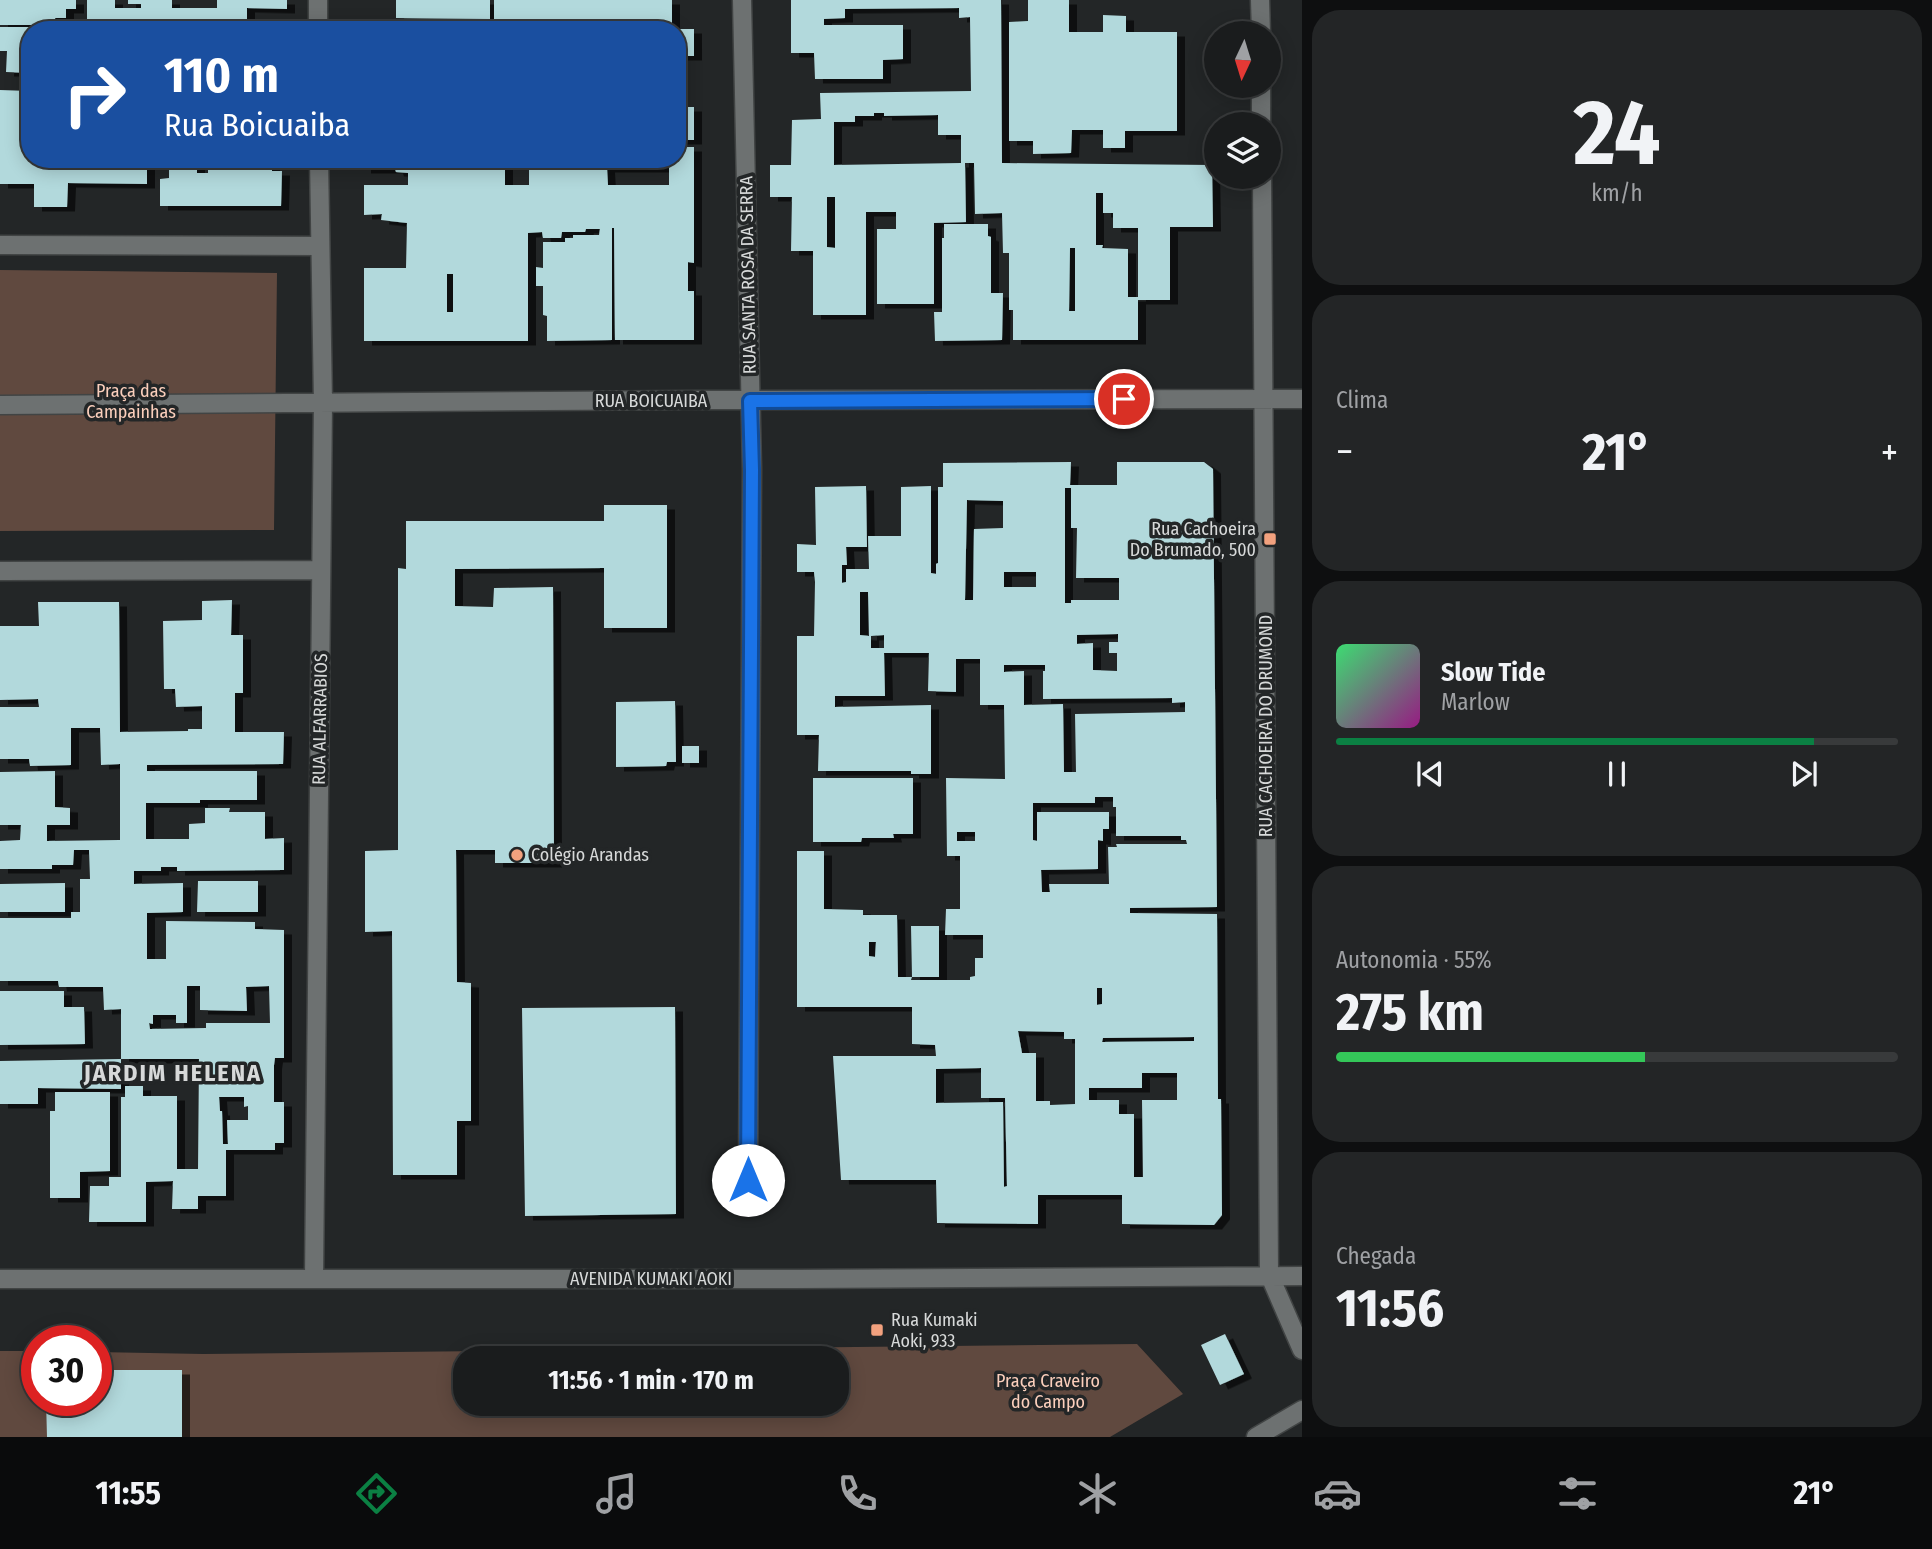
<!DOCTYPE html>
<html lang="pt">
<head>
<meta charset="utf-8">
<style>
  :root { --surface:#1a1c1d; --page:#232526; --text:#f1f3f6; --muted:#9fa1a4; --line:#383a3b; --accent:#0b8043 }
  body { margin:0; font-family:"Fira Sans Condensed",sans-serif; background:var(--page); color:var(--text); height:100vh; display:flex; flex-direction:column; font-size:26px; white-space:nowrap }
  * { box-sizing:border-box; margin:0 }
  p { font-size:23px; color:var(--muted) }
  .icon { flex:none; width:38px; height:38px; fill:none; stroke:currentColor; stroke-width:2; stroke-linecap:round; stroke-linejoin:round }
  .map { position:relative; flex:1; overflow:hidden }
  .sheet { display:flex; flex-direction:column; gap:10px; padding:10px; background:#0e0f10; width:630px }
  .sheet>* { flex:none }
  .guide { position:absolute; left:21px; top:21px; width:665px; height:147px; border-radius:28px; box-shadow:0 4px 18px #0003,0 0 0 2px var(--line); background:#1a4fa0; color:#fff; overflow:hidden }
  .needle { width:46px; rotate:184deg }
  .tools { position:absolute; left:1204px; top:21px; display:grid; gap:14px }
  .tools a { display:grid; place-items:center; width:77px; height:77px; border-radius:50%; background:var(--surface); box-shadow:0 4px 18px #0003,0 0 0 2px var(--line); font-size:35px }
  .speed { position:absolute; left:21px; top:1325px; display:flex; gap:14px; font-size:35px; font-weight:700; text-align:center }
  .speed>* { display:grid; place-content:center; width:91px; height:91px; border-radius:50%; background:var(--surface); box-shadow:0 4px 18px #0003,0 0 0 2px var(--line); line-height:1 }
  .speed .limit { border:10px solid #d22; background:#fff; color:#111 }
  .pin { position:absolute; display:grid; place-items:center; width:60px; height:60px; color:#fff; margin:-30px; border:4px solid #fff; border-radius:50%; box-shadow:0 2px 7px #0007 }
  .me { position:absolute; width:77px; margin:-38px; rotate:0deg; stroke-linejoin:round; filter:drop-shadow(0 0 5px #0008) }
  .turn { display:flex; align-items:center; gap:24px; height:147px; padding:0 28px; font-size:32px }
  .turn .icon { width:91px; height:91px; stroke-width:2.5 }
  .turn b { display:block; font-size:49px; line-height:60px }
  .big { font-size:52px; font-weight:700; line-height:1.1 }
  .sheet .tile { flex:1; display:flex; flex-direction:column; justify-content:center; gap:10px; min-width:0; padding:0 24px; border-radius:28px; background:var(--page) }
  .sheet .dial { align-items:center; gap:0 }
  .dial b { font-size:91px; line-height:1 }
  .song { display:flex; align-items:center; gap:21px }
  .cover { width:84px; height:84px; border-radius:10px; background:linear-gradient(135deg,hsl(140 70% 55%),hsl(310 70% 35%)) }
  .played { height:7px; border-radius:4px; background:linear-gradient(90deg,var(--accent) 85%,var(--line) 85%) }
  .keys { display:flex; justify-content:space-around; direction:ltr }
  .heat { display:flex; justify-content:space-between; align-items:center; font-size:38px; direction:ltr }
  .charge { height:10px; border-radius:5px; background:linear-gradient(90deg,#34c759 55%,var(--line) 0) }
  .trip { position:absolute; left:453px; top:1346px; width:396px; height:70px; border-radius:28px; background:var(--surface); box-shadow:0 4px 18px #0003,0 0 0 2px var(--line); font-weight:700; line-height:70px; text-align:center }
  .dock { display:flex; height:112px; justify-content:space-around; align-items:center; background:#0a0b0c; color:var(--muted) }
  .dock .icon { width:49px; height:49px }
  .dock .selected { color:var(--accent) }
  .dock b { font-size:32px; color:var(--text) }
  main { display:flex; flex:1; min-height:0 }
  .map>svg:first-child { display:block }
</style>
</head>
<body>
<main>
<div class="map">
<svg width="1302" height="1437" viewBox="0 0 1302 1437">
  <defs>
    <filter id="shadow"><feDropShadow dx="8" dy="4.5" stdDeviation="0" flood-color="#0009"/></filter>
  </defs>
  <rect width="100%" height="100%" fill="#232627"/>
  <path fill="#60493f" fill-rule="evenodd" d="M 0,270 L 277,273 L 274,530 L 0,531 Z
    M 1137,1344 L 1183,1394 L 1110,1437 L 0,1437 L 0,1351 L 37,1351 L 37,1400 L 96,1400 L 96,1352 L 203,1354 ZM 466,1358 L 836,1358 L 836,1404 L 466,1404 Z"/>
  <path fill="#b2d9dc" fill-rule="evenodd" filter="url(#shadow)" d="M 0,0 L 76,0 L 76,9 L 66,9 L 66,18 L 55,18 L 56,25 L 0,25 Z
    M 87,0 L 115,0 L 115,8 L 141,8 L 141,4 L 128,4 L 128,0 L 172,0 L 172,8 L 217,8 L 217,0 L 287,0 L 287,9 L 247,8 L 247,30 L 115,30 L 115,25 L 87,25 Z
    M 396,0 L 490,0 L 490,19 L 396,18 Z
    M 494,0 L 672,0 L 672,30 L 494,30 Z
    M 791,0 L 1001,0 L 1002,163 L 1212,165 L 1213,227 L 1170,227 L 1170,300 L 1138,300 L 1138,340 L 1013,340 L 1013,310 L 1009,310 L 1009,253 L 1003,253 L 1002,213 L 975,214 L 974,163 L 965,163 L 966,222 L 934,223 L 934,304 L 877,304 L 877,229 L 896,229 L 896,212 L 866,212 L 866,315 L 813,315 L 813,251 L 791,251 L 792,197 L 770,197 L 770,165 L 791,165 L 792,120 L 821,119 L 820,93 L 971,91 L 970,17 L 959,18 L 959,8 L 845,9 L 845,18 L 824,19 L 824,25 L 903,25 L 903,59 L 883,60 L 883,79 L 815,79 L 814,53 L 791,53 ZM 874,113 L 884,113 L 884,116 L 938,115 L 938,135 L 961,135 L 961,163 L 834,165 L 834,122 L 855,122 L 855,116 L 874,116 ZM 1096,193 L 1103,193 L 1103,213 L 1113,213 L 1113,228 L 1138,228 L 1138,297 L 1128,297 L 1128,249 L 1102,248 L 1103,245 L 1096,245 ZM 827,197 L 835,197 L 835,248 L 827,247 ZM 1070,248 L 1075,248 L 1075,311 L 1069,311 Z
    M 1028,0 L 1069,0 L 1069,32 L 1103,32 L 1103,15 L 1126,16 L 1126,32 L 1177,32 L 1177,131 L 1125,131 L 1125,148 L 1103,148 L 1103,130 L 1072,130 L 1071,153 L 1033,154 L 1033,141 L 1009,141 L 1009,22 L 1028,21 Z
    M 0,27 L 30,27 L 30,73 L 6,72 L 7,51 L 0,51 Z
    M 677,29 L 694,29 L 694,56 L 677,56 Z
    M 0,90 L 30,91 L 30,159 L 147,159 L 147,184 L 68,183 L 67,207 L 34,207 L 34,184 L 0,184 Z
    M 677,107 L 694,107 L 694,140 L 677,140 Z
    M 677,147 L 694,147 L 694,263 L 688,262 L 688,291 L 694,291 L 694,340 L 615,340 L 614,228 L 612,228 L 612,340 L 547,341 L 547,316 L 543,315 L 543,286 L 536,286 L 536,267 L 543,268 L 543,242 L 565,242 L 565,238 L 573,238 L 573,235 L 599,235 L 600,229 L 586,229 L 585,232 L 562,232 L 561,238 L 543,238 L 542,232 L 528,233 L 528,341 L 364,341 L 364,268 L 406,268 L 407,223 L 381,220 L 382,214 L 364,215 L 364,185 L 408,185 L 408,173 L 396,172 L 395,169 L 363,169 L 363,159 L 505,159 L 505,185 L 529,185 L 529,159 L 677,159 ZM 607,168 L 669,168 L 669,185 L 608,185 ZM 447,274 L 453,274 L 453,312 L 447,312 Z
    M 169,159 L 197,159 L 197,173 L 208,173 L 208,159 L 272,159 L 272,171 L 282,171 L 281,206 L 160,206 L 160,179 L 169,178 Z
    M 944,224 L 988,224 L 988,236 L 991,237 L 991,293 L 1003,293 L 1002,340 L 935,341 L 934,312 L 942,312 L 942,238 L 944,238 Z
    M 1071,462 L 1070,485 L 1117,485 L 1117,462 L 1204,462 L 1213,469 L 1217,907 L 1130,908 L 1130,913 L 1217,914 L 1218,1099 L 1221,1099 L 1222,1215 L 1214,1225 L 1122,1224 L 1122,1195 L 1038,1195 L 1038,1224 L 937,1223 L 936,1180 L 841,1180 L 833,1056 L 936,1056 L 935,1045 L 912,1044 L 912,1007 L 797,1007 L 797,851 L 824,851 L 824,909 L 863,910 L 863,915 L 897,915 L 898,977 L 912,977 L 911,926 L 939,926 L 939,977 L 912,977 L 911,980 L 970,980 L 970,977 L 975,976 L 975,958 L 983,958 L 983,935 L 945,935 L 946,909 L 960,909 L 960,856 L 947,856 L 946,778 L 1005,779 L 1004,705 L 980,705 L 980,659 L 956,659 L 956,692 L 928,691 L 929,653 L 884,653 L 885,696 L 835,696 L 835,707 L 931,705 L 931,774 L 911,774 L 911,771 L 818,771 L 819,735 L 797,735 L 797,636 L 814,636 L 815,582 L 814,572 L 797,572 L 797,544 L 816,545 L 815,487 L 866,486 L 867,547 L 846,547 L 847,565 L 842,565 L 842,583 L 846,582 L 846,569 L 869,569 L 868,536 L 901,536 L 901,487 L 931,486 L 931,573 L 936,574 L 936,564 L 938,563 L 938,487 L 943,487 L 943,463 ZM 1065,488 L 1071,488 L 1071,528 L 1077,528 L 1076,578 L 1119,578 L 1119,600 L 1071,600 L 1071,603 L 1065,603 ZM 967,500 L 1003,501 L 1003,528 L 974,529 L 973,600 L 965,600 ZM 1004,572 L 1036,572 L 1036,587 L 1004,587 ZM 860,592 L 868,592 L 869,636 L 860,635 ZM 1118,634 L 1118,642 L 1109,642 L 1109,653 L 1117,653 L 1117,671 L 1093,670 L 1093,643 L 1077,644 L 1077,635 ZM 884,635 L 884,648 L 871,648 L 871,636 ZM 1004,665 L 1045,665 L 1045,671 L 1043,671 L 1043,699 L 1172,698 L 1172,703 L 1185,702 L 1185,712 L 1075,714 L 1076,772 L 1064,772 L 1063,704 L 1024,705 L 1024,671 L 1004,672 ZM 1095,797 L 1113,797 L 1113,807 L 1116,807 L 1116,836 L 1181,836 L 1181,840 L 1186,840 L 1187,844 L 1116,844 L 1117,847 L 1108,847 L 1109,884 L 1049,884 L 1050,892 L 1042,892 L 1041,870 L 1098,869 L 1098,840 L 1103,841 L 1103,829 L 1109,829 L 1109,812 L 1037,812 L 1037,841 L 1033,840 L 1033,803 L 1095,803 ZM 957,832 L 975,832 L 975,841 L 957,841 ZM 869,942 L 876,942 L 875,957 L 869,956 ZM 1097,988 L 1102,988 L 1102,1004 L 1097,1005 ZM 1018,1031 L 1064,1032 L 1064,1039 L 1075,1039 L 1075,1104 L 1050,1105 L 1050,1101 L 1036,1101 L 1036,1053 L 1022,1053 ZM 1194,1037 L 1194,1041 L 1102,1042 L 1103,1038 ZM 981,1068 L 981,1098 L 1005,1098 L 1007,1186 L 1004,1187 L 1003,1102 L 936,1103 L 936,1069 ZM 1142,1073 L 1177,1073 L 1177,1100 L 1142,1100 L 1143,1177 L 1134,1177 L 1134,1114 L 1119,1114 L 1119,1100 L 1089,1100 L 1089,1088 L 1142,1088 Z
    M 604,505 L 667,505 L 667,628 L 604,628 L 604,568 L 455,569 L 455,606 L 493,607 L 494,588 L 553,587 L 554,863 L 495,863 L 495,850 L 456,850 L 457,982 L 471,983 L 471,1121 L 457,1121 L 457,1175 L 393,1175 L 392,931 L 365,932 L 365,851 L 398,850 L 398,568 L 406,569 L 406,521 L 604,521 Z
    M 232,600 L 231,635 L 243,635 L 243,693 L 235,693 L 235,732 L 284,732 L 283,764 L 147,765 L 147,771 L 257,771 L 257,800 L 200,800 L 200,803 L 146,803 L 146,839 L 189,839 L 189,824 L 205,823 L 205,808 L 230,808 L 229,812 L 265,812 L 265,839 L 284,838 L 284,870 L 177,871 L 177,867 L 161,867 L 161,871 L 134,871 L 134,884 L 183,883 L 183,912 L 147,913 L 147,959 L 166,959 L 166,921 L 255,922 L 255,929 L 284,930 L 284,1058 L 275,1058 L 274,1065 L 274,1102 L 284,1102 L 284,1143 L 275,1143 L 275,1150 L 226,1150 L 226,1196 L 198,1196 L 198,1209 L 172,1209 L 173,1181 L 146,1182 L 146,1222 L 89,1222 L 90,1186 L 109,1186 L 109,1177 L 121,1177 L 121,1097 L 125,1097 L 125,1086 L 143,1086 L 143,1096 L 177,1096 L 177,1169 L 198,1169 L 199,1059 L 121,1059 L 121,1089 L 38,1088 L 38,1104 L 0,1104 L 0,1061 L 121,1059 L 121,1009 L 104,1010 L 103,987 L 59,987 L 58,981 L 0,981 L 0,918 L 71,918 L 71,912 L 80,912 L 80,879 L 90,879 L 89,850 L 74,850 L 73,865 L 52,865 L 52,869 L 0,869 L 0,841 L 20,840 L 21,825 L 0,825 L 0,772 L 55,771 L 55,807 L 70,808 L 70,825 L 47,825 L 47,841 L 120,840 L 120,764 L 101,765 L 100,728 L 71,728 L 71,765 L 30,766 L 29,759 L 0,759 L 0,707 L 39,707 L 38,699 L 0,700 L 0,626 L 39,626 L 38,602 L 119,602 L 120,732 L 188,731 L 188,729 L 202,729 L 202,706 L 176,707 L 175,689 L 164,689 L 163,621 L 202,620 L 202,601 ZM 187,986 L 200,986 L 200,1010 L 247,1011 L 246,987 L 269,986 L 270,1023 L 206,1023 L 206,1028 L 150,1029 L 149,1023 L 153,1024 L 153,1015 L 176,1015 L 176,1023 L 187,1023 ZM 219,1097 L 244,1097 L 244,1107 L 248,1106 L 248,1120 L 227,1120 L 228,1144 L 223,1144 L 222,1111 L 220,1111 Z
    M 675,701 L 676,762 L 667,762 L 666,766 L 616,767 L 616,702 Z
    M 682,746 L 699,746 L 699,763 L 682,763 Z
    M 813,778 L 913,778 L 913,834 L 893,834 L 894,838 L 862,838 L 861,842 L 813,842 Z
    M 198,881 L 258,881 L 258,912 L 197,912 Z
    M 65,883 L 65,912 L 0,912 L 0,884 Z
    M 0,991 L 64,991 L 64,1007 L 84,1007 L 85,1044 L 0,1045 Z
    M 675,1007 L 676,1214 L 525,1216 L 522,1008 Z
    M 55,1092 L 110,1092 L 110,1171 L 80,1172 L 80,1198 L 50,1198 L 50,1111 L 55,1111 Z
    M 1225,1334 L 1244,1374 L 1220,1385 L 1201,1345 Z
    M 96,1370 L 182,1370 L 182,1437 L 47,1437 L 46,1400 L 96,1400 Z"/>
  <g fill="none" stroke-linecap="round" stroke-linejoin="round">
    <g stroke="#414444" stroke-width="21">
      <path id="street" d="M 318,0 L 318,30
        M 742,0 L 752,469 L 748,1180
        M 1260,0 L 1261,33
        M 1261,86 L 1261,124
        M 1262,177 L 1269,1274 L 1302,1350
        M 0,245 L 320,246
        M 0,405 L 695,400 L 1302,399
        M 0,571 L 321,570
        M 0,1279 L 797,1279 L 1302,1276
        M 314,1279 L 323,403 L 319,159
        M 1256,1437 L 1302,1410"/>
    </g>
    <use href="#street" stroke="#6d7171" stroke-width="18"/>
  </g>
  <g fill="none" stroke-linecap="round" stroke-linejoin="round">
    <g stroke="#114b97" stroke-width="18">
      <path id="route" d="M 748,1180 L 752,470 L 750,401 L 1124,399"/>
    </g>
    <use href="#route" stroke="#1a73e8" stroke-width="12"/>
  </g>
  <g fill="#f2a17e" stroke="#232627" stroke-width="2.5">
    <rect x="1263" y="532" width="14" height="14" rx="3.5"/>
    <circle cx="517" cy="855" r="7"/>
    <rect x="870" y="1323" width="14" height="14" rx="3.5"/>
  </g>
  <g text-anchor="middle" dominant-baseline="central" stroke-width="7" stroke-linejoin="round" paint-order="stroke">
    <g font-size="18" fill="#d7d9d9" stroke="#232627">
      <text transform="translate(748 275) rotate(-91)">RUA SANTA ROSA DA SERRA</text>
      <text x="651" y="401">RUA BOICUAIBA</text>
      <text transform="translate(320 719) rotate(-89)">RUA ALFARRABIOS</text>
      <text transform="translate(1266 726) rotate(-90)">RUA CACHOEIRA DO DRUMOND</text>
      <text x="651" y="1279">AVENIDA KUMAKI AOKI</text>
    </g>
    <g font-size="18" fill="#fbcfbc" stroke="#232627">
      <text x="131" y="391">Praça das<tspan x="131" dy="21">Campainhas</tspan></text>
      <text x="1048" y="1381">Praça Craveiro<tspan x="1048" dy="21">do Campo</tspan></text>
    </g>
    <g font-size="18" fill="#d7d9d9" stroke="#232627" text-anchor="start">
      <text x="1256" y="529" text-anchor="end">Rua Cachoeira<tspan x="1256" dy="21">Do Brumado, 500</tspan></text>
      <text x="531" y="855">Colégio Arandas</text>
      <text x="891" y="1320">Rua Kumaki<tspan x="891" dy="21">Aoki, 933</tspan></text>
    </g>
    <g font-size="24" font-weight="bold" letter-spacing="2" fill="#d7d9d9" stroke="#232627">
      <text x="173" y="1073">JARDIM HELENA</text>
    </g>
  </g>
</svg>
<div class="tools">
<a><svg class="needle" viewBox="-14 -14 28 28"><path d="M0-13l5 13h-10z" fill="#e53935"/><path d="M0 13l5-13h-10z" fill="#9fa1a4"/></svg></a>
<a><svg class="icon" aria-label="layers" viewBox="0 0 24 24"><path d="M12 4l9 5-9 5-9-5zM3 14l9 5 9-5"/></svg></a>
</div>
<div class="speed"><div class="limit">30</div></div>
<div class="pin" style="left:1124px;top:399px;background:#d93025"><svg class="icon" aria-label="arrive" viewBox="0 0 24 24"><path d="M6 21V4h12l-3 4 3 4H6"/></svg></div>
<svg class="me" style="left:748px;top:1180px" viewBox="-20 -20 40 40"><circle r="19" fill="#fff"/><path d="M0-13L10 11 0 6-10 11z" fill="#1a73e8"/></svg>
<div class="trip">11:56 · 1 min · 170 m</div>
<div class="guide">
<div class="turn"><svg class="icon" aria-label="right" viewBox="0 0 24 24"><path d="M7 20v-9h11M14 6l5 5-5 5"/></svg><div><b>110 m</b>Rua Boicuaiba</div></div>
</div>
</div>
<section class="sheet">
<div class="tile dial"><b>24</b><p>km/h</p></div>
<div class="tile"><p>Clima</p>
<div class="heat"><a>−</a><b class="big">21°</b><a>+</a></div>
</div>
<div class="tile">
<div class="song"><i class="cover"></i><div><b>Slow Tide</b><p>Marlow</p></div></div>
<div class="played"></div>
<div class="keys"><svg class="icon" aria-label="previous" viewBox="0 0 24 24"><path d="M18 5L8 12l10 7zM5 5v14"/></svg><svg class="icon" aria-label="pause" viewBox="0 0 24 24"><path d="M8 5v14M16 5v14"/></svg><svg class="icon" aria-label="next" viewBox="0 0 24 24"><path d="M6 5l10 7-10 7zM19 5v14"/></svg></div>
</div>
<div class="tile"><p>Autonomia · 55%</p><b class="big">275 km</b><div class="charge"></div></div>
<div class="tile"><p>Chegada</p><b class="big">11:56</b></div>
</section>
</main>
<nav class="dock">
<b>11:55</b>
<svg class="icon selected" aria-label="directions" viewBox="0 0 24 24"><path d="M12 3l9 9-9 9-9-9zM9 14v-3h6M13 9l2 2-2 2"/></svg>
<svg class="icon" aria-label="music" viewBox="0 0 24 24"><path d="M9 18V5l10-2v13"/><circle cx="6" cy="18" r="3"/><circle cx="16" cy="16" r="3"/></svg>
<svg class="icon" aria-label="phone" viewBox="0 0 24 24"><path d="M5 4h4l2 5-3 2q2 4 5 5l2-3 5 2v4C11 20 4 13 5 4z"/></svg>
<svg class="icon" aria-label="climate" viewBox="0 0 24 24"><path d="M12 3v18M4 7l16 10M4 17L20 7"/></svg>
<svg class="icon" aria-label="car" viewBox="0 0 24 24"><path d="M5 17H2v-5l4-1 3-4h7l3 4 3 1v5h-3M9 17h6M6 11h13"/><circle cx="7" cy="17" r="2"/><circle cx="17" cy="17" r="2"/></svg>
<svg class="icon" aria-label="filters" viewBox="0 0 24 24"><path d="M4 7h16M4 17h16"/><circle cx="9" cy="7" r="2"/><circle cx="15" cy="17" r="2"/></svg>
<b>21°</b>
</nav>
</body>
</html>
